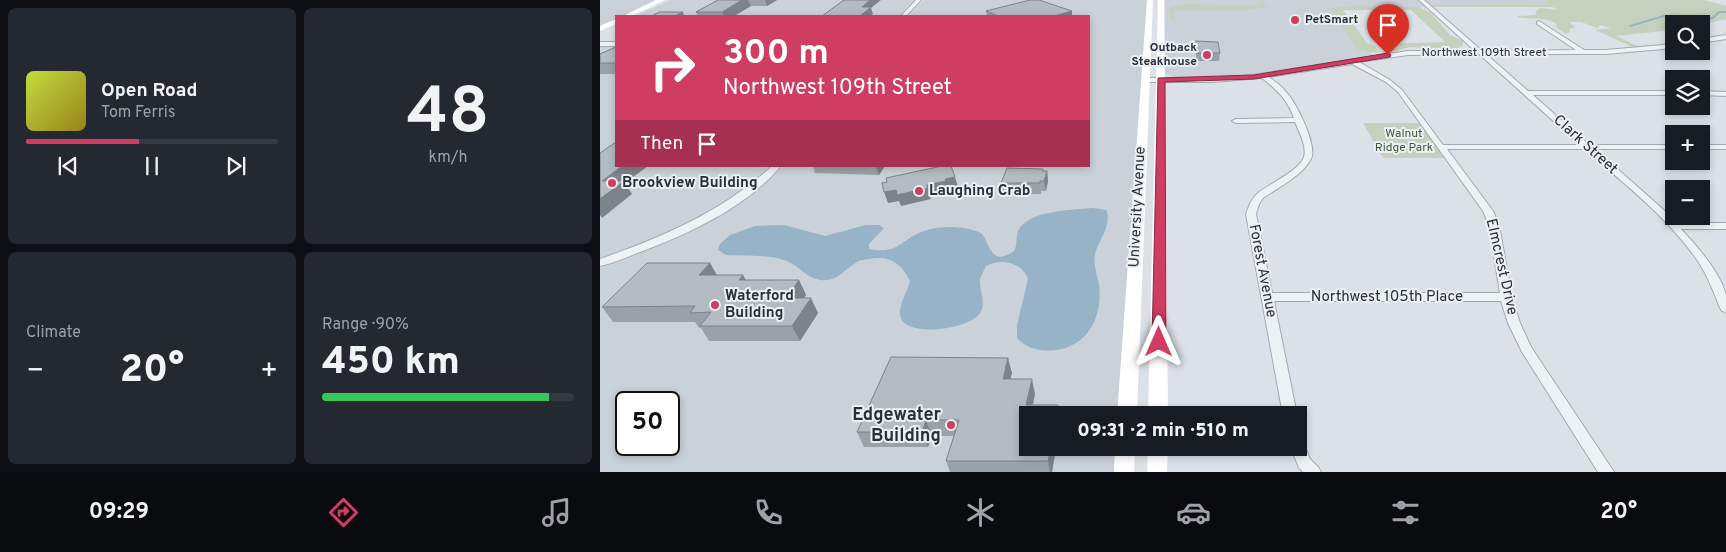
<!DOCTYPE html>
<html lang="en">
<head>
<meta charset="utf-8">
<style>
  :root { --surface:#171b24; --page:#242831; --text:#f1f3f6; --muted:#9ea1a6; --line:#363941; --accent:#d03d63 }
  body { margin:0; font-family:Overpass,sans-serif; background:var(--page); color:var(--text); height:100vh; display:flex; flex-direction:column; font-size:19px; white-space:nowrap }
  * { box-sizing:border-box; margin:0 }
  p { font-size:16px; color:var(--muted) }
  .icon { flex:none; width:28px; height:28px; fill:none; stroke:currentColor; stroke-width:2; stroke-linecap:round; stroke-linejoin:round }
  .map { position:relative; flex:1; overflow:hidden }
  .panel { display:flex; flex-direction:column; gap:8px; padding:8px; background:#0d0f14; width:600px }
  .panel>* { flex:none }
  .hud { position:absolute; left:15px; top:15px; width:475px; height:152px; border-radius:0px; box-shadow:0 2px 8px #0003; background:#d03d63; color:#fff; overflow:hidden }
  .tools { position:absolute; left:1065px; top:15px; display:grid; gap:10px }
  .tools a { display:grid; place-items:center; width:45px; height:45px; border-radius:0px; background:var(--surface); box-shadow:0 2px 8px #0003; font-size:25px }
  .speed { position:absolute; left:15px; top:391px; display:flex; gap:10px; font-size:25px; font-weight:700; text-align:center }
  .speed>* { display:grid; place-content:center; width:65px; height:65px; border-radius:50%; background:var(--surface); box-shadow:0 2px 8px #0003; line-height:1 }
  .speed .limit { border:2px solid #111; border-radius:8px; background:#fff; color:#111 }
  .pin { position:absolute; display:grid; place-items:center; width:42px; height:42px; color:#fff; margin:-51px -21px; border-radius:50% 50% 50% 0; rotate:-45deg; box-shadow:0 0 5px #0007 }
  .pin .icon { rotate:45deg }
  .me { position:absolute; width:55px; margin:-28px; rotate:0deg; stroke-linejoin:round; filter:drop-shadow(0 0 4px #0008) }
  .turn { display:flex; align-items:center; gap:18px; height:105px; padding:0 25px; font-size:22px }
  .turn .icon { width:65px; height:65px; stroke-width:2.5 }
  .turn b { display:block; font-size:35px; line-height:42px }
  .then { display:flex; align-items:center; height:48px; padding:0 25px; background:#0003; gap:10px; font-size:19px }
  .big { font-size:38px; font-weight:800; line-height:1.1 }
  .panel .card { flex:1; display:flex; flex-direction:column; justify-content:center; gap:8px; min-width:0; padding:0 18px; border-radius:8px; background:var(--page) }
  .panel .dial { align-items:center; gap:0 }
  .dial b { font-size:65px; line-height:1 }
  .song { display:flex; align-items:center; gap:15px }
  .cover { width:60px; height:60px; border-radius:8px; background:linear-gradient(135deg,hsl(70 70% 55%),hsl(50 70% 35%)) }
  .played { height:5px; border-radius:2px; background:linear-gradient(90deg,var(--accent) 45%,var(--line) 45%) }
  .keys { display:flex; justify-content:space-around; direction:ltr }
  .heat { display:flex; justify-content:space-between; align-items:center; font-size:28px; direction:ltr }
  .charge { height:8px; border-radius:4px; background:linear-gradient(90deg,#34c759 90%,var(--line) 0) }
  .panel .tiles { flex:1; display:grid; gap:8px; grid-template-columns:repeat(2,1fr) }
  .trip { position:absolute; left:419px; top:406px; width:288px; height:50px; border-radius:0px; background:var(--surface); box-shadow:0 2px 8px #0003; font-weight:800; line-height:50px; text-align:center }
  .tab-bar { display:flex; height:80px; justify-content:space-around; align-items:center; background:#090b0e; color:var(--muted) }
  .tab-bar .icon { width:35px; height:35px }
  .tab-bar .on { color:var(--accent) }
  .tab-bar b { font-size:22px; color:var(--text) }
  main { display:flex; flex:1; min-height:0 }
  .map>svg:first-child { display:block }
</style>
</head>
<body>
<main>
<section class="panel">
<div class="tiles">
<div class="card">
<div class="song"><i class="cover"></i><div><b>Open Road</b><p>Tom Ferris</p></div></div>
<div class="played"></div>
<div class="keys"><svg class="icon" aria-label="previous" viewBox="0 0 24 24"><path d="M18 5L8 12l10 7zM5 5v14"/></svg><svg class="icon" aria-label="pause" viewBox="0 0 24 24"><path d="M8 5v14M16 5v14"/></svg><svg class="icon" aria-label="next" viewBox="0 0 24 24"><path d="M6 5l10 7-10 7zM19 5v14"/></svg></div>
</div>
<div class="card dial"><b>48</b><p>km/h</p></div>
<div class="card"><p>Climate</p>
<div class="heat"><a>−</a><b class="big">20°</b><a>+</a></div>
</div>
<div class="card"><p>Range · 90%</p><b class="big">450 km</b><div class="charge"></div></div>
</div>
</section>
<div class="map">
<svg width="1126" height="472" viewBox="0 0 1126 472">
  <rect width="100%" height="100%" fill="#dce1e7"/>
  <path fill="#cad1d9" fill-rule="evenodd" d="M 0,0 L 62,0 L 27,16 L 16,16 L 16,21 L 0,29 Z
    M 70,0 L 314,0 L 299,16 L 36,16 Z
    M 324,0 L 547,0 L 518,415 L 428,415 L 428,448 L 516,448 L 514,472 L 0,472 L 0,268 L 65,243 L 104,224 L 150,196 L 184,166 L 489,166 L 489,16 L 308,16 ZM 26,402 L 69,402 L 69,445 L 26,445 Z
    M 565,0 L 817,0 L 825,7 L 754,7 L 740,10 L 773,55 L 650,75 L 574,77 L 565,73 Z
    M 826,0 L 946,0 L 949,4 L 831,5 Z
    M 0,46 L 16,46 L 16,166 L 169,166 L 144,189 L 100,216 L 48,241 L 0,258 Z"/>
  <path fill="#c4d1bd" d="M 661,0 L 663,0 L 665,5 L 668,7 L 646,10 L 576,10 L 573,11 L 576,20 L 569,19 L 571,17 L 569,15 L 571,13 L 568,11 L 570,7 L 587,4 L 652,6 L 661,3 Z
    M 946,0 L 1103,0 L 1126,6 L 1126,19 L 1101,25 L 1085,23 L 1074,24 L 1074,30 L 1016,36 L 1042,48 L 1037,49 L 995,30 L 1011,28 L 1000,25 L 998,28 L 981,22 L 969,22 L 975,27 L 970,29 L 970,32 L 966,34 L 956,27 L 957,24 C 944,16 931,20 917,17 L 918,16 L 936,15 L 937,14 L 935,12 L 940,8 L 959,10 L 952,7 L 834,7 L 831,5 L 949,4 Z
    M 755,6 L 819,7 L 831,13 L 850,35 L 863,41 L 863,45 C 852,55 826,47 811,47 C 805,47 799,52 792,51 C 787,51 785,49 782,46 L 783,44 L 845,42 L 811,10 L 743,10 L 767,43 L 775,46 L 779,52 C 772,55 765,48 759,51 L 731,10 L 726,8 Z
    M 763,123 L 820,123 L 845,158 L 783,158 Z"/>
  <path fill="#96b3c8" d="M 493,208 L 506,210 C 513,224 498,241 495,254 C 493,263 497,275 499,284 C 503,315 489,346 456,350 C 440,352 428,349 417,338 L 417,325 L 428,279 C 422,262 401,258 386,266 C 384,270 381,275 380,280 C 379,292 387,302 380,313 C 370,330 301,339 300,314 C 299,303 308,291 310,281 C 301,262 289,255 268,259 C 263,260 260,260 257,262 C 243,270 238,282 220,280 C 207,278 199,266 187,261 C 168,254 146,256 126,255 L 118,250 L 120,244 L 130,235 L 155,226 L 184,225 L 225,236 L 266,225 L 279,225 L 284,228 L 269,244 L 269,249 C 298,254 297,243 319,233 C 337,225 363,225 381,233 C 390,242 390,268 414,251 C 418,245 415,236 419,229 C 430,210 473,210 493,208 Z"/>
  <g fill="none" stroke-linecap="round" stroke-linejoin="round">
    <path stroke="#96b3c8" stroke-width="2" d="M 1030,26 L 1064,16 L 1113,18 L 1119,12 L 1126,12"/>
    <g stroke="#a2a9b1" stroke-width="2">
      <path id="street" d="M 316,0 L 321,0 L 306,16 L 301,16 Z
        M 819,0 L 824,0 L 882,51 L 976,50 L 937,24 L 937,22 L 939,21 L 984,50 L 1006,50 L 1074,44 L 1074,48 L 1006,54 L 886,54 L 928,91 L 1074,91 L 1074,95 L 933,95 L 989,145 L 1074,145 L 1074,149 L 995,149 L 1066,212 L 1076,223 L 1126,223 L 1126,229 L 1081,229 C 1096,245 1122,274 1126,296 C 1126,301 1126,307 1126,312 L 1122,311 L 1120,308 C 1113,290 1106,272 1095,257 C 1065,215 1023,183 985,149 L 847,149 L 893,211 L 899,225 L 912,297 L 920,323 L 931,347 L 1014,472 L 998,472 L 922,352 L 908,323 L 901,301 L 674,301 L 697,415 L 683,415 L 646,214 C 649,206 651,199 658,193 C 669,184 699,171 704,157 C 707,146 699,132 695,122 L 636,123 L 632,121 L 636,119 L 694,118 C 687,99 677,90 662,78 L 612,82 L 546,82 L 543,80 L 546,78 L 612,78 L 653,75 L 808,51 L 875,51 ZM 879,54 L 980,145 L 843,145 L 802,90 L 790,80 L 759,62 L 808,55 ZM 752,64 L 786,82 L 798,92 L 883,211 L 889,225 L 900,293 L 672,293 L 656,214 L 659,204 L 663,198 C 679,187 702,176 711,159 C 718,146 696,102 686,92 C 682,86 674,81 669,77 Z
        M 1126,35 L 1126,39 L 1101,43 L 1101,39 Z
        M 0,42 L 16,42 L 16,46 L 0,46 Z
        M 1101,91 L 1126,92 L 1126,96 L 1101,95 Z
        M 1101,145 L 1126,145 L 1126,149 L 1101,149 Z
        M 172,166 L 181,166 C 145,208 90,233 40,252 C 27,257 14,263 0,266 L 0,259 C 63,237 122,212 172,166 Z
        M 698,440 L 703,442 L 710,459 L 718,467 L 721,472 L 703,472 L 699,468 L 691,448 L 698,448 Z"/>
    </g>
    <use href="#street" fill="#eff2f5" fill-rule="evenodd"/>
    <path fill="#fff" fill-rule="evenodd" d="M 56,0 L 65,0 L 32,16 L 23,16 Z
      M 547,0 L 553,0 L 537,415 L 517,415 Z
      M 558,0 L 564,0 L 568,415 L 548,415 Z
      M 16,19 L 16,24 L 0,31 L 0,26 Z
      M 515,448 L 535,448 L 534,472 L 514,472 Z
      M 548,448 L 568,448 L 567,472 L 547,472 Z"/>
  </g>
  <path fill="#9aa1a8" d="M 118,0 L 177,0 L 167,6 L 151,6 L 134,16 L 98,16 L 96,12 Z
    M 386,11 L 472,16 L 387,16 Z
    M 596,41 L 620,53 L 619,61 L 596,61 Z
    M 16,47 L 16,74 L 0,74 L 0,54 Z
    M 213,166 L 285,166 L 279,175 L 215,173 Z
    M 443,171 L 447,171 L 448,181 L 446,191 L 441,191 L 441,194 L 403,194 L 401,183 Z
    M 110,263 L 117,275 L 146,280 L 199,280 L 206,295 L 204,298 L 218,313 L 200,341 L 109,341 L 101,328 L 99,328 L 95,322 L 13,322 L 2,307 Z
    M 412,373 L 410,379 L 435,394 L 433,405 L 428,448 L 456,448 L 452,472 L 350,472 L 346,461 L 354,436 L 332,436 L 328,447 L 264,447 L 257,432 Z"/>
  <path fill="#7d8388" d="M 142,0 L 148,0 L 151,6 L 134,16 L 124,16 L 122,12 Z
    M 165,0 L 177,0 L 167,6 Z
    M 270,0 L 281,0 L 271,8 L 273,14 L 270,16 L 260,16 L 262,7 Z
    M 472,11 L 472,16 L 454,16 Z
    M 83,12 L 84,16 L 75,16 Z
    M 22,166 L 48,166 L 25,183 L 32,194 L 2,218 L 0,215 L 0,199 L 2,181 Z
    M 276,166 L 285,166 L 279,175 Z
    M 447,171 L 448,181 L 446,191 L 444,181 Z
    M 355,177 L 358,187 L 348,189 L 349,192 L 330,196 L 331,199 L 301,206 L 299,201 L 288,203 L 284,192 L 327,185 L 345,179 Z
    M 110,263 L 118,278 L 99,275 Z
    M 143,275 L 151,289 L 139,280 Z
    M 199,280 L 206,295 L 194,314 L 186,298 Z
    M 211,298 L 218,313 L 200,341 L 192,326 Z
    M 408,358 L 412,373 L 406,394 L 403,379 Z
    M 432,379 L 435,394 L 430,415 L 426,405 Z
    M 458,405 L 460,415 L 456,415 Z
    M 326,420 L 332,436 L 328,447 L 322,432 Z
    M 451,448 L 456,448 L 452,472 L 450,472 L 448,461 Z"/>
  <path fill="#b3bbc3" stroke="#7d8388" d="M 118,0 L 142,0 L 122,12 L 96,12 Z
    M 244,0 L 270,0 L 262,7 L 271,7 L 260,16 L 222,16 Z
    M 430,0 L 439,0 L 472,11 L 454,16 L 398,16 L 386,11 Z
    M 59,12 L 83,12 L 75,16 L 52,16 Z
    M 596,41 L 618,42 L 620,53 L 596,53 Z
    M 16,47 L 16,63 L 0,63 L 0,54 Z
    M 16,142 L 16,166 L 22,166 L 2,181 L 24,181 L 0,199 L 0,153 Z
    M 342,166 L 351,166 L 355,177 L 345,179 L 346,181 L 327,185 L 328,188 L 297,195 L 296,190 L 284,192 L 282,183 L 287,182 L 286,178 Z
    M 407,168 L 443,169 L 442,171 L 447,171 L 444,181 L 440,181 L 440,183 L 401,183 Z
    M 47,263 L 110,263 L 99,275 L 143,275 L 139,280 L 199,280 L 186,298 L 211,298 L 192,326 L 100,326 L 111,312 L 90,313 L 95,306 L 2,307 Z
    M 291,357 L 408,358 L 403,379 L 432,379 L 426,405 L 458,405 L 456,415 L 428,415 L 428,448 L 451,448 L 448,461 L 346,461 L 359,420 L 326,420 L 322,432 L 257,432 Z"/>
  <path fill="#d03d63" stroke="#872840" d="M 788,53 L 791,55 L 790,57 L 654,79 L 565,82 L 566,342 L 564,346 L 559,347 L 554,346 L 552,342 L 558,78 L 654,75 Z"/>
  <g fill="#d03d63" stroke="#ebf0f4" stroke-width="2">
    <circle cx="695" cy="20" r="5"/>
    <circle cx="607" cy="55" r="5"/>
    <circle cx="12" cy="183" r="5"/>
    <circle cx="319" cy="191" r="5"/>
    <circle cx="115" cy="305" r="5"/>
    <circle cx="351" cy="425" r="5"/>
  </g>
  <g text-anchor="middle" dominant-baseline="central" stroke-width="4" stroke-linejoin="round" paint-order="stroke">
    <g font-size="12" font-weight="bold" fill="#26313d" stroke="#ebf0f4" text-anchor="start">
      <text x="705" y="20">PetSmart</text>
      <text x="597" y="48" text-anchor="end">Outback<tspan x="597" dy="14">Steakhouse</tspan></text>
    </g>
    <g font-size="12" fill="#26313d" stroke="#ebf0f4">
      <text x="884" y="53">Northwest 109th Street</text>
    </g>
    <g font-size="12" fill="#3e5933" stroke="#ebf0f4">
      <text x="804" y="134">Walnut<tspan x="804" dy="14">Ridge Park</tspan></text>
    </g>
    <g font-size="15" fill="#26313d" stroke="#ebf0f4">
      <text transform="translate(985 145) rotate(42)">Clark Street</text>
      <text transform="translate(538 207) rotate(-87)">University Avenue</text>
      <text transform="translate(901 267) rotate(77)">Elmcrest Drive</text>
      <text transform="translate(662 271) rotate(79)">Forest Avenue</text>
      <text x="787" y="297">Northwest 105th Place</text>
    </g>
    <g font-size="15" font-weight="bold" fill="#26313d" stroke="#ebf0f4" text-anchor="start">
      <text x="22" y="183">Brookview Building</text>
      <text x="329" y="191">Laughing Crab</text>
      <text x="125" y="296">Waterford<tspan x="125" dy="17">Building</tspan></text>
    </g>
    <g font-size="18" font-weight="bold" fill="#26313d" stroke="#ebf0f4" text-anchor="end">
      <text x="341" y="415">Edgewater<tspan x="341" dy="21">Building</tspan></text>
    </g>
  </g>
</svg>
<div class="tools">
<a><svg class="icon" aria-label="search" viewBox="0 0 24 24"><circle cx="10" cy="10" r="6"/><path d="M15 15l6 6"/></svg></a>
<a><svg class="icon" aria-label="layers" viewBox="0 0 24 24"><path d="M12 4l9 5-9 5-9-5zM3 14l9 5 9-5"/></svg></a>
<a>+</a>
<a>−</a>
</div>
<div class="speed"><div class="limit">50</div></div>
<div class="pin" style="left:788px;top:55px;background:#d93025"><svg class="icon" aria-label="arrive" viewBox="0 0 24 24"><path d="M6 21V4h12l-3 4 3 4H6"/></svg></div>
<svg class="me" style="left:559px;top:342px" viewBox="-20 -20 40 40"><path d="M0-17L14 15 0 8-14 15z" fill="#d03d63" stroke="#fff" stroke-width="4"/></svg>
<div class="trip">09:31 · 2 min · 510 m</div>
<div class="hud">
<div class="turn"><svg class="icon" aria-label="right" viewBox="0 0 24 24"><path d="M7 20v-9h11M14 6l5 5-5 5"/></svg><div><b>300 m</b>Northwest 109th Street</div></div>
<div class="then">Then<svg class="icon" aria-label="arrive" viewBox="0 0 24 24"><path d="M6 21V4h12l-3 4 3 4H6"/></svg></div>
</div>
</div>
</main>
<nav class="tab-bar">
<b>09:29</b>
<svg class="icon on" aria-label="directions" viewBox="0 0 24 24"><path d="M12 3l9 9-9 9-9-9zM9 14v-3h6M13 9l2 2-2 2"/></svg>
<svg class="icon" aria-label="music" viewBox="0 0 24 24"><path d="M9 18V5l10-2v13"/><circle cx="6" cy="18" r="3"/><circle cx="16" cy="16" r="3"/></svg>
<svg class="icon" aria-label="phone" viewBox="0 0 24 24"><path d="M5 4h4l2 5-3 2q2 4 5 5l2-3 5 2v4C11 20 4 13 5 4z"/></svg>
<svg class="icon" aria-label="climate" viewBox="0 0 24 24"><path d="M12 3v18M4 7l16 10M4 17L20 7"/></svg>
<svg class="icon" aria-label="car" viewBox="0 0 24 24"><path d="M5 17H2v-5l4-1 3-4h7l3 4 3 1v5h-3M9 17h6M6 11h13"/><circle cx="7" cy="17" r="2"/><circle cx="17" cy="17" r="2"/></svg>
<svg class="icon" aria-label="filters" viewBox="0 0 24 24"><path d="M4 7h16M4 17h16"/><circle cx="9" cy="7" r="2"/><circle cx="15" cy="17" r="2"/></svg>
<b>20°</b>
</nav>
</body>
</html>
